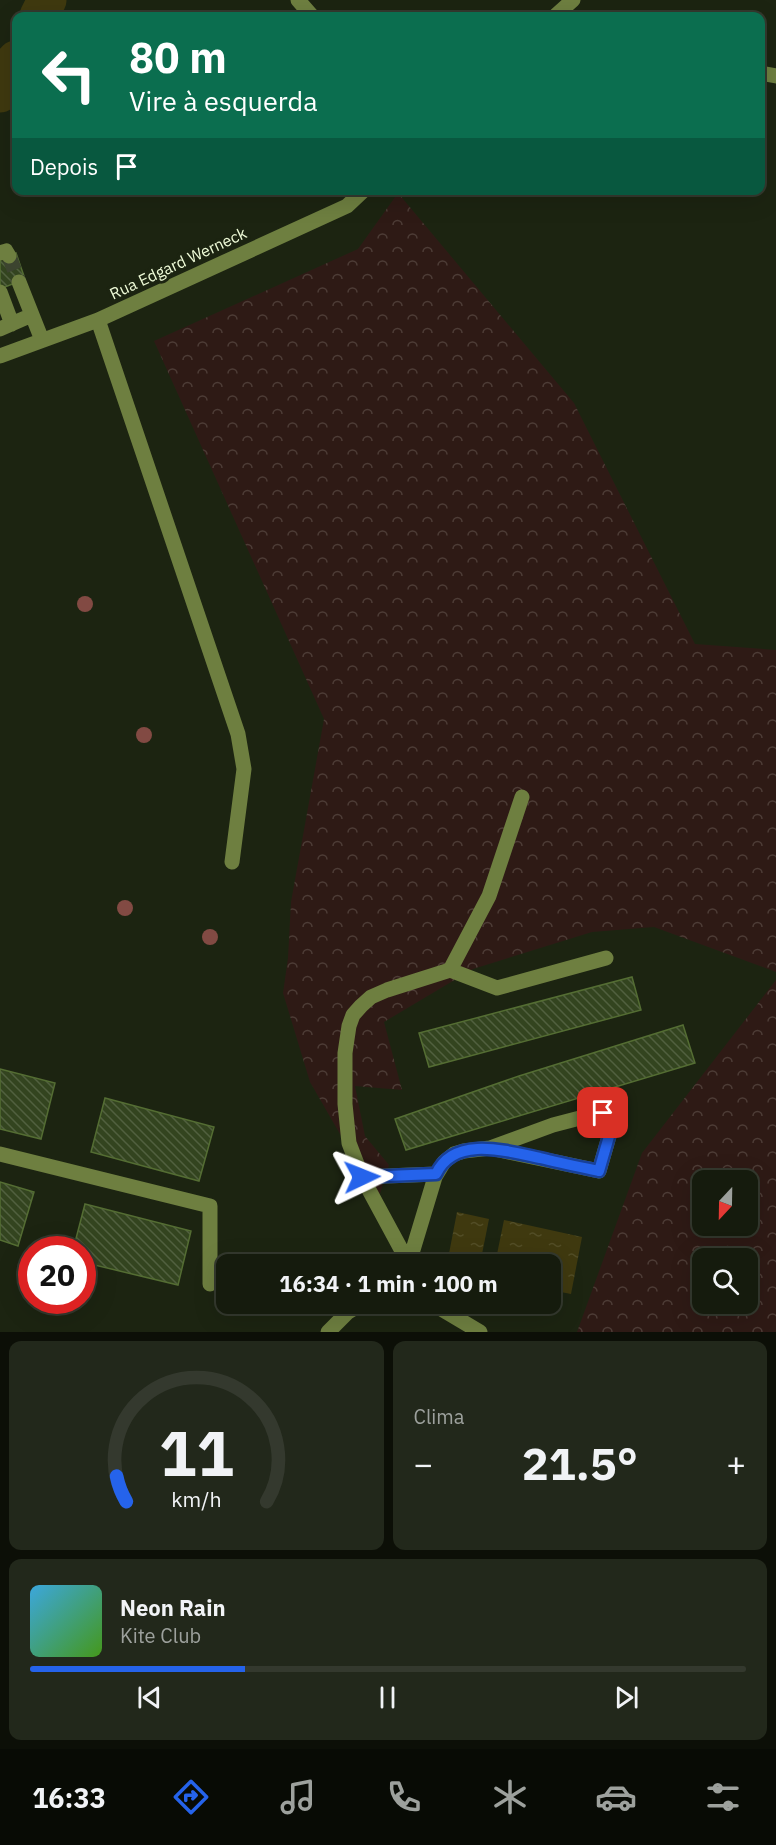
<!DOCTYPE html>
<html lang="pt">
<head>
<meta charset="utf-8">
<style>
  :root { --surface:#151b0d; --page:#22281b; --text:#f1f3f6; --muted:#9da19d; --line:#34392e; --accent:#2563eb }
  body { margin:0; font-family:"IBM Plex Sans",sans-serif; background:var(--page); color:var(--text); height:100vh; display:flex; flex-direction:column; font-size:22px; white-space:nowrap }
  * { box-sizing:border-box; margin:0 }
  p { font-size:20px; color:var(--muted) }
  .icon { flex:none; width:33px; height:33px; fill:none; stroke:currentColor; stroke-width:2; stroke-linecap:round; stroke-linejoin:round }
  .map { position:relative; height:1332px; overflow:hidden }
  .drawer { display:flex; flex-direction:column; gap:9px; padding:9px; background:#0c0f07; flex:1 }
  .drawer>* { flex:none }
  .guide { position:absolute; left:12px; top:12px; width:753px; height:183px; border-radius:12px; box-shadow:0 6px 24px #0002,0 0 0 2px var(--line); background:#0b6e4f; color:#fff; overflow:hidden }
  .needle { width:39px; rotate:202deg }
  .tools { position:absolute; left:692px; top:1170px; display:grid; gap:12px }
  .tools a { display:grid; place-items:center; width:66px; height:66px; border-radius:12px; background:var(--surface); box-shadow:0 6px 24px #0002,0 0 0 2px var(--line); font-size:30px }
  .speed { position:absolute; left:18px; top:1236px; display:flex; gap:12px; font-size:30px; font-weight:700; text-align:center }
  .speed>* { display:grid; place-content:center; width:78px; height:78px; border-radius:50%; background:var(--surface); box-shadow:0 6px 24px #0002,0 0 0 2px var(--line); line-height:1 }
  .speed .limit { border:9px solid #d22; background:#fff; color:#111 }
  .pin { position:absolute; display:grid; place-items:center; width:51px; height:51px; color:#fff; margin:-26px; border-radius:12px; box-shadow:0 3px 9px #0006 }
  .me { position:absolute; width:66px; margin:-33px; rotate:88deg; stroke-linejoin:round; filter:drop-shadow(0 0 4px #0008) }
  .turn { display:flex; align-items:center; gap:21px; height:126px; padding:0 18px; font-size:27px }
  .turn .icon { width:78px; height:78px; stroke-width:2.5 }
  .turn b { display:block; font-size:42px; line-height:51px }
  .then { display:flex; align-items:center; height:57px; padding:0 18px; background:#0003; gap:12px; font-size:22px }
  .big { font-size:45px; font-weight:700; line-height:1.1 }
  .drawer .tile { flex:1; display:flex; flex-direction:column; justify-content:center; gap:9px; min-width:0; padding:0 21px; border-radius:12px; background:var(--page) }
  .drawer .dial { align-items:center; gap:0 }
  .dial svg { height:156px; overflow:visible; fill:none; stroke:var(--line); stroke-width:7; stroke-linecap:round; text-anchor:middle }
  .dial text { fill:var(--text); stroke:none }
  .song { display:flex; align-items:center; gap:18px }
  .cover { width:72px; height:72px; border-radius:9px; background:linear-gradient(135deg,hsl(200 70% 55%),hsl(100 70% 35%)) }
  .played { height:6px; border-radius:3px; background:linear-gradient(90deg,var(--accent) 30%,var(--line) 30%) }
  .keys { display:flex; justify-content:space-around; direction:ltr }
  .heat { display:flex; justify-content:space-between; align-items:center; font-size:33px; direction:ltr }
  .drawer .tiles { flex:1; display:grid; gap:9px; grid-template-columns:1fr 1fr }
  .tile:last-child { grid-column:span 2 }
  .trip { position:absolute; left:216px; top:1254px; width:345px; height:60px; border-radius:12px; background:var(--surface); box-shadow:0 6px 24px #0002,0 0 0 2px var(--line); font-weight:700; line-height:60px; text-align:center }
  .tab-bar { display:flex; height:96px; justify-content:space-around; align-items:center; background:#080b05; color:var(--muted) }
  .tab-bar .icon { width:42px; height:42px }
  .tab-bar .current { color:var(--accent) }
  .tab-bar b { font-size:27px; color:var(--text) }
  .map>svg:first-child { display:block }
</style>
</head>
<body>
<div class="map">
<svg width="776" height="1332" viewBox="0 0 776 1332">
  <defs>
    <pattern id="forest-crowns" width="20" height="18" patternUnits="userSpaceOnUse" patternTransform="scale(1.5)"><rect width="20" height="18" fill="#2e1a15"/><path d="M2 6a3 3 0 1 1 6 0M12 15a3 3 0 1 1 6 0" fill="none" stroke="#4d3c36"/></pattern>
    <pattern id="water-ripples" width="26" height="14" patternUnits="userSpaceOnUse" patternTransform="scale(1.5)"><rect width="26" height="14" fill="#3f390f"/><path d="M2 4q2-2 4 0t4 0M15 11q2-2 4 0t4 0" fill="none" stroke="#524d26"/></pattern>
    <pattern id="building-back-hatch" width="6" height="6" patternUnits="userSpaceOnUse" patternTransform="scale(1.5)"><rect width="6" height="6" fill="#33441f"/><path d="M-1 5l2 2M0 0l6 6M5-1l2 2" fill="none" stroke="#51603f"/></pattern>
  </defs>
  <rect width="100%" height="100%" fill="#1c2411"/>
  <path fill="url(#forest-crowns)" fill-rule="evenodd" d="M 398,193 L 574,403 L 695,644 L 776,650 L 776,972 L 654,927 L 592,932 L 473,969 L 384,1022 L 402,1090 L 355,1086 L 365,1136 L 389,1165 L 378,1200 L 310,1082 L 283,993 L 288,958 L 291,902 L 324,719 L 154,341 L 358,249 Z
    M 776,980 L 776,1332 L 577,1332 L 642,1153 ZM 702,1180 L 747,1180 L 747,1226 L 702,1226 ZM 702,1258 L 747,1258 L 747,1304 L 702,1304 Z"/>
  <path fill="url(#water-ripples)" d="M 457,1212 L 489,1219 L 480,1264 L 447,1264 Z
    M 504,1220 L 582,1237 L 571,1294 L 551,1290 L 550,1264 L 495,1264 Z"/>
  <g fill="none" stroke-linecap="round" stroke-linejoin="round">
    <path stroke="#3f390f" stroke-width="39" d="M 39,16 L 47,0
      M 0,93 L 16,60"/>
  </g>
  <path fill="url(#building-back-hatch)" stroke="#546d33" stroke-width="1.5" d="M 16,253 L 25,279 L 0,289 L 0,260 Z
    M 632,977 L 641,1010 L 429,1067 L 419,1033 Z
    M 683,1025 L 695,1063 L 406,1150 L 395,1119 L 519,1076 Z
    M 0,1069 L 55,1083 L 41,1139 L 0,1129 Z
    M 105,1098 L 214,1127 L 199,1181 L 91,1152 Z
    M 0,1182 L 34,1192 L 18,1246 L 0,1240 Z
    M 85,1204 L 191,1231 L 178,1285 L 82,1262 L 82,1250 L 73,1250 Z"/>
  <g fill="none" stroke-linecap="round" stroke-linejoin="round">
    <path stroke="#3c442f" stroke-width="15" stroke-dasharray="15 8" stroke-linecap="butt" d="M 9,256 L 19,282"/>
    <path stroke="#6e7f40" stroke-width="15" d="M 298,0 L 312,16
      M 555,16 L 573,0
      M 760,73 L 776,76
      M 0,253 L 6,251 L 9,256
      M 19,282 L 42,340
      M 0,292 L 12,324
      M 98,320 L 238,734 L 244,769 L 232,862
      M 0,329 L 32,315
      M 0,356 L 98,320 L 347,206 L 364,190
      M 450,970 L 489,896 L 522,797
      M 0,1154 L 210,1206 L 210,1284
      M 362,1177 L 436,1174
      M 409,1263 L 435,1177 L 444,1162 L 454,1154 L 464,1151 L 490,1148 L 553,1125 L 599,1113 L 606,1114 L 611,1121 L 612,1126 L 599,1171 L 490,1148
      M 409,1264 L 362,1177 L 349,1143 L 345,1104 L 345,1053 L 349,1026 L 353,1015 L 361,1006 L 371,997 L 387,990 L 450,970 L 497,988 L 606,958
      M 433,1304 L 480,1332
      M 328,1332 L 348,1312 L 361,1304"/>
  </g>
  <g fill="#824a43">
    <circle cx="85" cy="604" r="8"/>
    <circle cx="144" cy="735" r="8"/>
    <circle cx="125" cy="908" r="8"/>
    <circle cx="210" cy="937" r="8"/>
  </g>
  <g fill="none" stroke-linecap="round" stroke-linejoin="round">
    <g stroke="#184099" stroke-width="15">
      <path id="route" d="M 362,1177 L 436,1174 C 454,1135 507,1151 540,1158 C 560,1163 580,1167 599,1171 L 612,1126 L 610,1117 L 603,1113"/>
    </g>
    <use href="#route" stroke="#2563eb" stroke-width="10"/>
  </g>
  <g text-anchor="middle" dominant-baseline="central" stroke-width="6" stroke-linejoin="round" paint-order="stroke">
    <g font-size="16" fill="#effbd8" stroke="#1c2411">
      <text transform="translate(178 263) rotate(-25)">Rua Edgard Werneck</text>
    </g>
  </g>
</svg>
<div class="tools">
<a><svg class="needle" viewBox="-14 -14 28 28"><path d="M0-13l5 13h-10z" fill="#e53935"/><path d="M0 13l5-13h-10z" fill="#9da19d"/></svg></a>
<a><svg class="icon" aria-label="search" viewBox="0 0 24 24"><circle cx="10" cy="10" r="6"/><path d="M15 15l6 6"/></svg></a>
</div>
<div class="speed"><div class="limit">20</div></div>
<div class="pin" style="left:603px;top:1113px;background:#d93025"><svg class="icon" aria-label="arrive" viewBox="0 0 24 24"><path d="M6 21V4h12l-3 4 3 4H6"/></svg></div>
<svg class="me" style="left:362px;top:1177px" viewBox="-20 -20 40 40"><path d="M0-17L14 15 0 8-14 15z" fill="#2563eb" stroke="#fff" stroke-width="4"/></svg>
<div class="trip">16:34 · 1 min · 100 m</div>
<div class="guide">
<div class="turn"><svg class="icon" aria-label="left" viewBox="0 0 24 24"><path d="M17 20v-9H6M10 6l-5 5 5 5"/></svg><div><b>80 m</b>Vire à esquerda</div></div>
<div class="then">Depois<svg class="icon" aria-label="arrive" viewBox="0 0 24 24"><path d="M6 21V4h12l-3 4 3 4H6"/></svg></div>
</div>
</div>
<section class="drawer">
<div class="tiles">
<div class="tile dial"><svg viewBox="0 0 100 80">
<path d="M14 69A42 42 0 1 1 86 69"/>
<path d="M14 69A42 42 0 0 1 9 56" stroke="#2563eb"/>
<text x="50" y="56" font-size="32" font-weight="700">11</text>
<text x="50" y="72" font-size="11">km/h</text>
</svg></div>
<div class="tile"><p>Clima</p>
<div class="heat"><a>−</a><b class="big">21.5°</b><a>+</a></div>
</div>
<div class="tile">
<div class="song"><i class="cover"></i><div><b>Neon Rain</b><p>Kite Club</p></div></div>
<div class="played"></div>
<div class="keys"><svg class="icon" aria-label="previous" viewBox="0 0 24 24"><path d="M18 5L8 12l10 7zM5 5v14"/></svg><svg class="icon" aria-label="pause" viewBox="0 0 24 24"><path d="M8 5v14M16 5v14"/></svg><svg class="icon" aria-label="next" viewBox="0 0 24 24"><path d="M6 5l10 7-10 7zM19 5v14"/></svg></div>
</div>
</div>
</section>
<nav class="tab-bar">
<b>16:33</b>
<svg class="icon current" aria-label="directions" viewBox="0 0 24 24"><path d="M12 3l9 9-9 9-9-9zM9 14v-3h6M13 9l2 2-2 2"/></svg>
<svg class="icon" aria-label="music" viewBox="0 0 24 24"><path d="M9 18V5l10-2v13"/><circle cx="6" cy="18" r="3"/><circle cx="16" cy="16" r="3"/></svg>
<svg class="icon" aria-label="phone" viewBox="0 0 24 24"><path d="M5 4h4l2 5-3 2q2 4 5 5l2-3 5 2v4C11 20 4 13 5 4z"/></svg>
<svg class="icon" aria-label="climate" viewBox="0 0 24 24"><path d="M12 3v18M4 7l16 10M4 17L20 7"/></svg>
<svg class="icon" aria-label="car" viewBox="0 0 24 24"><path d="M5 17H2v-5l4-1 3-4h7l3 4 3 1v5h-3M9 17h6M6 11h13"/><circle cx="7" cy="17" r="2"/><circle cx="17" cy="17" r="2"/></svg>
<svg class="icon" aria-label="filters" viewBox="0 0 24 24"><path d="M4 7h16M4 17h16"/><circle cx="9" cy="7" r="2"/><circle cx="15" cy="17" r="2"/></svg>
</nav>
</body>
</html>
